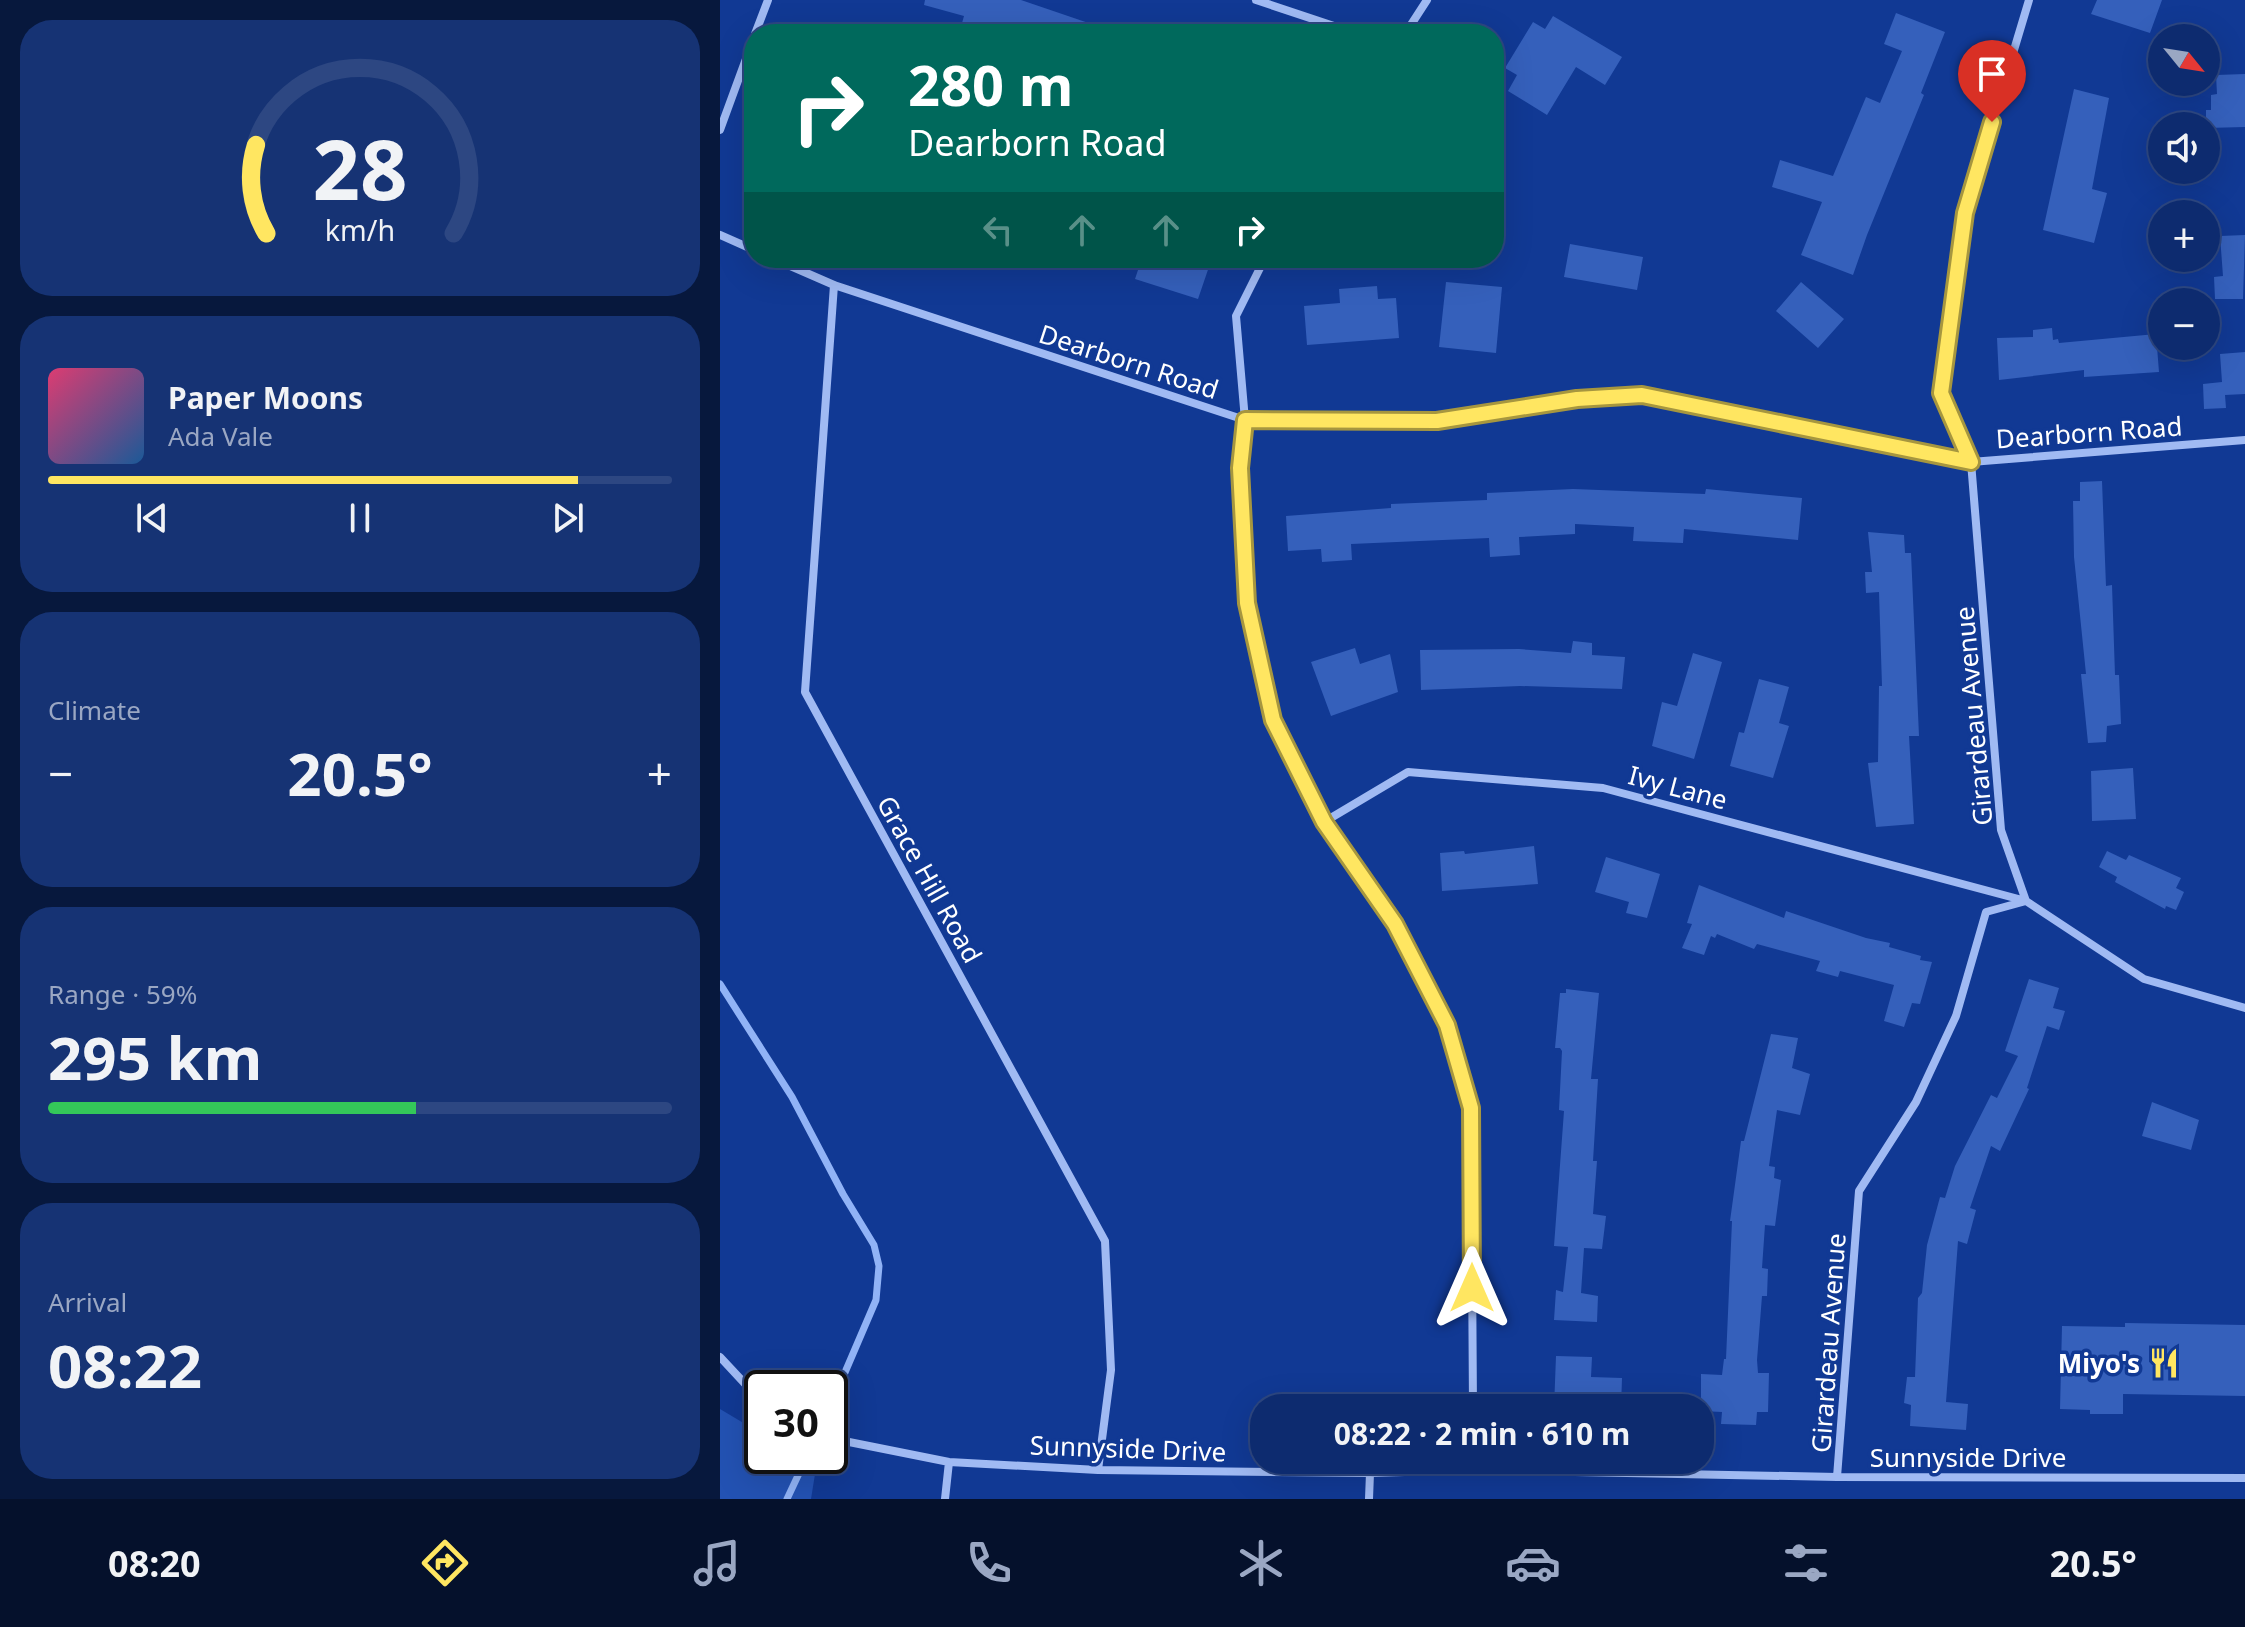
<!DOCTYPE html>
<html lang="en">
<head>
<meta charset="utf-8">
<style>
  :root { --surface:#0d2b6f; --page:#163374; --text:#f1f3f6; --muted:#9aa7c3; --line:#2d4782; --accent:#ffe661 }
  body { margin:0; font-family:"Noto Sans",sans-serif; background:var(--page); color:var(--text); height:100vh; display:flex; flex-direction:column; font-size:30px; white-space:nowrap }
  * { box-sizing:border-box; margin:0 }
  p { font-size:26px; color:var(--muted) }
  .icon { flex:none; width:44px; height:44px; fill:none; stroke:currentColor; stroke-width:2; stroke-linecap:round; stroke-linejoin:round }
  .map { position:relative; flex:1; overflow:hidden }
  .drawer { display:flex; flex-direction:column; gap:20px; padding:20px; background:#07183d; width:720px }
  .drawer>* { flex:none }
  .hud { position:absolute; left:24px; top:24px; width:760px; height:244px; border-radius:32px; box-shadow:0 8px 32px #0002,0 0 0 2px var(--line); background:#00695c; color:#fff; overflow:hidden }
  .needle { width:52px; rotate:120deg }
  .buttons { position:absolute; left:1428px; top:24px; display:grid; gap:16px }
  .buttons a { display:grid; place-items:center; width:72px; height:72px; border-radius:50%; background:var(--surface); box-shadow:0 8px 32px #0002,0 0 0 2px var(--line); font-size:40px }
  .speed { position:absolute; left:24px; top:1370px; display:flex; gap:16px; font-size:40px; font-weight:700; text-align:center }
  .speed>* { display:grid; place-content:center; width:104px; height:104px; border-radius:50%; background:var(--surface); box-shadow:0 8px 32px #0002,0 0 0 2px var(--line); line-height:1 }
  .speed .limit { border:4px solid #111; border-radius:12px; background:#fff; color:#111 }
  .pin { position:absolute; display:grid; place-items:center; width:68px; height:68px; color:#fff; margin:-82px -34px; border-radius:50% 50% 50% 0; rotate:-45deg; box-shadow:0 0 8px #0007 }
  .pin .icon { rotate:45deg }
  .me { position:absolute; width:88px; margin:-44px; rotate:0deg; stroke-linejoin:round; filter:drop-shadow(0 0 6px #0008) }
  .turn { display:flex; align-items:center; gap:28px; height:168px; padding:0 32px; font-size:36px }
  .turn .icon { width:104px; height:104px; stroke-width:2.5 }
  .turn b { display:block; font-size:56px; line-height:68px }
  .lanes { display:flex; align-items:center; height:76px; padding:0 32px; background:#0003; justify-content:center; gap:40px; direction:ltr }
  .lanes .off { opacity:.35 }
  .big { font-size:60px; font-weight:700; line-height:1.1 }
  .drawer .tile { flex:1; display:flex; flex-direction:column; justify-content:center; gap:12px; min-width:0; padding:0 28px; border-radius:32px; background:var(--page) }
  .drawer .dial { align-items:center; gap:0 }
  .dial svg { height:208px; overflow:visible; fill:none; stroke:var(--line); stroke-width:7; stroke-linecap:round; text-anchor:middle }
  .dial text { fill:var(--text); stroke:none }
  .song { display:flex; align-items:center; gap:24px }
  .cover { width:96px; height:96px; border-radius:12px; background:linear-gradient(135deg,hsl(340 70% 55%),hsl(210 70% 35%)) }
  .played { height:8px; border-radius:4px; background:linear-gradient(90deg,var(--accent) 85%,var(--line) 85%) }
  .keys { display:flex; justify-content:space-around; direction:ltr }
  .heat { display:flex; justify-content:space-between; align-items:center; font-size:44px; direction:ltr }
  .charge { height:12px; border-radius:6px; background:linear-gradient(90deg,#34c759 59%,var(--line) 0) }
  .trip { position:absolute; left:530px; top:1394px; width:464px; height:80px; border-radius:32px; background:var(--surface); box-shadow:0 8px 32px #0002,0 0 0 2px var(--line); font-weight:700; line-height:80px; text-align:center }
  .dock { display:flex; height:128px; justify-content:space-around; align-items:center; background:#05112c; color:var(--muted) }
  .dock .icon { width:56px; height:56px }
  .dock .on { color:var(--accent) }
  .dock b { font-size:36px; color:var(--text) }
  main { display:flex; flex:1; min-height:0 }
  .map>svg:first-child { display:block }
</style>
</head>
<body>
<main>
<section class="drawer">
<div class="tile dial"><svg viewBox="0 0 100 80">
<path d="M14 69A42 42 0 1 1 86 69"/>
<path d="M14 69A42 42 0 0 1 10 35" stroke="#ffe661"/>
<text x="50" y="56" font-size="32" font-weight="700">28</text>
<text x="50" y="72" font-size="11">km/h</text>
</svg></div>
<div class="tile">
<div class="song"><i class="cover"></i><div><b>Paper Moons</b><p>Ada Vale</p></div></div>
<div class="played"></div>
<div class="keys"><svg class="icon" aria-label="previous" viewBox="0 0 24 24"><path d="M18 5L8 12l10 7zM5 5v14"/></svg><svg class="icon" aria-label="pause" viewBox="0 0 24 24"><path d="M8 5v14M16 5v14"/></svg><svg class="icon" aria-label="next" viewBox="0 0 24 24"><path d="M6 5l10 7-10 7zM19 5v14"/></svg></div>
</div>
<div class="tile"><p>Climate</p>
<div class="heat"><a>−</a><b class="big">20.5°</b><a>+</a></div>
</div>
<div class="tile"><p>Range · 59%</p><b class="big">295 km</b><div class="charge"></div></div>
<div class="tile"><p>Arrival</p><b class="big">08:22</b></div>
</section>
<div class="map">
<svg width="1525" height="1499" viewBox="0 0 1525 1499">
  <rect width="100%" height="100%" fill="#113994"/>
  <path fill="#2352b3" d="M 0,1409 L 42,1434 L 42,1456 L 77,1456 L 96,1468 L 91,1499 L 0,1499 Z"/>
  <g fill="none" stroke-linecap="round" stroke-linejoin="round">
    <path stroke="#91b3f6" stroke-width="7" d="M 0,984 L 72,1097 L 123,1194 L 154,1245 L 159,1266 L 156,1300 L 114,1398
      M 67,1499 L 82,1467"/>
  </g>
  <path fill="#3560bb" d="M 205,0 L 301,0 L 392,31 L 391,34 L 297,34 L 265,24 L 262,34 L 252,34 L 240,30 L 244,16 L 204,5 Z
    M 1377,0 L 1442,0 L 1430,33 L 1371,14 Z
    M 1176,13 L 1225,32 L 1201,93 L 1204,95 L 1147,235 L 1133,275 L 1081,255 L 1102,202 L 1052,187 L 1060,160 L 1113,176 L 1146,97 L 1160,103 L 1182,51 L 1164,44 Z
    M 833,16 L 902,57 L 885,85 L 856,67 L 827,115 L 788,91 L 797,75 L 785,68 L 813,22 L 825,29 Z
    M 1525,74 L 1525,127 L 1486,128 L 1486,110 L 1491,110 L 1491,95 L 1497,94 L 1496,75 Z
    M 1354,89 L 1389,98 L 1372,189 L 1387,193 L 1374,243 L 1323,230 Z
    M 1525,235 L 1523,299 L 1495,299 L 1494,277 L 1503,276 L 1500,236 Z
    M 850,244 L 923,257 L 917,290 L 844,277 Z
    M 422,258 L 492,258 L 478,299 L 415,279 Z
    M 726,282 L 782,287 L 776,353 L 719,347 Z
    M 1081,282 L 1124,319 L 1098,348 L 1056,311 Z
    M 657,286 L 658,299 L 676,298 L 679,338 L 587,345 L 584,306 L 620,303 L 619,289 Z
    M 1332,328 L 1333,340 L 1338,339 L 1339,343 L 1436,334 L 1439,372 L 1364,377 L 1364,370 L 1279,380 L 1277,338 L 1313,337 L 1313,330 Z
    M 1525,352 L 1525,394 L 1505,395 L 1506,408 L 1484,409 L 1483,384 L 1502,382 L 1500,354 Z
    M 1382,481 L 1386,586 L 1392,585 L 1395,675 L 1399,675 L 1401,724 L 1387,726 L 1386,742 L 1368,743 L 1361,674 L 1366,674 L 1354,557 L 1353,501 L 1360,501 L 1360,482 Z
    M 853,489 L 985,494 L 986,489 L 1082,498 L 1078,540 L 964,529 L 963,543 L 913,541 L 914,527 L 855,524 L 855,534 L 799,537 L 800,555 L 770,557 L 769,538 L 631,544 L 632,560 L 602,562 L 601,549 L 568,551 L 566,516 L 671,508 L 671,504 L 767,500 L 767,493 Z
    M 1148,532 L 1184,535 L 1185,553 L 1191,553 L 1199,736 L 1189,736 L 1194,824 L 1156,827 L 1148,763 L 1158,762 L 1159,686 L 1162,686 L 1159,592 L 1146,593 L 1145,572 L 1152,572 Z
    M 853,641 L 872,643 L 872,655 L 905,657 L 902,689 L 800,686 L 701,690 L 700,650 L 799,649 L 851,653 Z
    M 635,648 L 640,664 L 670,654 L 678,692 L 611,716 L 591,662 Z
    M 973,653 L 1002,662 L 974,759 L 932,746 L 942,702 L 957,706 Z
    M 1039,679 L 1069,687 L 1059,723 L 1069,726 L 1053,778 L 1010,766 L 1019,732 L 1024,733 Z
    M 1413,768 L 1416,819 L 1372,821 L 1371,771 Z
    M 814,846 L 818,884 L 722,891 L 720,853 L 744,851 L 745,854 Z
    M 1387,851 L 1406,860 L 1409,855 L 1461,878 L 1456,888 L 1464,892 L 1456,910 L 1446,906 L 1445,909 L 1395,882 L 1397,877 L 1379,867 Z
    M 886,857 L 940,874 L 927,918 L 906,913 L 909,902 L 875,892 Z
    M 979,885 L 1064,918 L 1066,911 L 1146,938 L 1170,943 L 1169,947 L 1201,956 L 1200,960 L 1212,962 L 1200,1004 L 1192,1003 L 1184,1027 L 1164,1021 L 1174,985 L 1120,971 L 1118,977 L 1096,971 L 1100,961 L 1037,944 L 1034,949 L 997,934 L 995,938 L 991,936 L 984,955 L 962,948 L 972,924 L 967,923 Z
    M 1309,979 L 1339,988 L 1333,1008 L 1345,1011 L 1339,1030 L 1327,1026 L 1307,1088 L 1309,1089 L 1280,1151 L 1271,1146 L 1250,1208 L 1256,1210 L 1247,1244 L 1238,1241 L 1226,1402 L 1248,1404 L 1246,1430 L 1190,1426 L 1191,1405 L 1184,1403 L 1187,1377 L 1195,1377 L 1198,1298 L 1202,1293 L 1207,1245 L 1220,1197 L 1225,1198 L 1235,1166 L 1271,1095 L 1277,1098 L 1298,1056 L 1285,1051 Z
    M 846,989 L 879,993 L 871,1079 L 878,1079 L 873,1161 L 877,1161 L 873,1214 L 886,1216 L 882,1249 L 864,1248 L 861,1293 L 878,1296 L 877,1322 L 834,1320 L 836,1290 L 843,1292 L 848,1247 L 834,1246 L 844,1111 L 839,1110 L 842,1051 L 840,1048 L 835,1048 L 840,993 L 846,993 Z
    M 1051,1034 L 1078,1038 L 1072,1068 L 1090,1074 L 1080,1115 L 1057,1110 L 1049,1166 L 1055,1167 L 1054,1178 L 1061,1180 L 1055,1226 L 1045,1225 L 1042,1268 L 1048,1269 L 1047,1296 L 1042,1296 L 1037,1360 L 1038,1373 L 1049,1373 L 1048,1412 L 1037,1412 L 1036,1425 L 1001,1424 L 1002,1412 L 981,1411 L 981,1374 L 1002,1375 L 1004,1359 L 1006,1359 L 1012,1221 L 1010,1221 L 1021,1141 L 1024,1141 Z
    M 1432,1102 L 1479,1120 L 1471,1150 L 1422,1136 Z
    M 1405,1323 L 1525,1325 L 1525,1396 L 1403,1394 L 1403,1414 L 1370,1414 L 1370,1410 L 1340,1409 L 1342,1326 L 1405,1327 Z
    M 836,1356 L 872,1357 L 871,1377 L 902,1378 L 901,1408 L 834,1408 Z"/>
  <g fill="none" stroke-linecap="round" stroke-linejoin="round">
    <path stroke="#a0baf3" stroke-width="8" d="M 536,0 L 638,34
      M 35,34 L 48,0
      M 685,34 L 707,0
      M 0,130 L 34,37
      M 0,235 L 34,250
      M 52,258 L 114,285 L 525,420 L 717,421 L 857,399 L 922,395 L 1251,462 L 1525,440
      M 545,258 L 516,316 L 525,420 L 520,468 L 527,603 L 553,720 L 604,822 L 675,924 L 727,1025 L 751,1108 L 753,1408
      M 114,285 L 85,692 L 385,1241 L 391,1370 L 378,1470
      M 604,822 L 688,772 L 883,788 L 1306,901 L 1424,979 L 1525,1008
      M 0,1357 L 28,1387 L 42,1396
      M 110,1435 L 119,1440 L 229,1462 L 378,1470 L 650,1473 L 753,1470 L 1117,1477 L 1525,1478
      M 1117,1477 L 1139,1191 L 1196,1102 L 1236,1016 L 1266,912 L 1306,901 L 1281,830 L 1251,462 L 1221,393 L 1245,213 L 1309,0
      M 225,1499 L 229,1462
      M 649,1499 L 650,1473"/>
  </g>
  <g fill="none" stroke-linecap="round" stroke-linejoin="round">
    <g stroke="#a6963f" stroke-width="20">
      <path id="route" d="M 752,1288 L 751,1108 L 727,1025 L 675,924 L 604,822 L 553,720 L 527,603 L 520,468 L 525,420 L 717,421 L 857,399 L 922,395 L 1251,462 L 1221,393 L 1245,213 L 1272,122"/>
    </g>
    <use href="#route" stroke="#ffe661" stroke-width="14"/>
  </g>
  <defs>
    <g id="restaurant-bare" transform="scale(2.4)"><path d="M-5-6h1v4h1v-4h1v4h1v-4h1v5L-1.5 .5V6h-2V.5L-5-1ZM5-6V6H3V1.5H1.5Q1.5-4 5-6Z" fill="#ffe661" stroke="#113994" stroke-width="2.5" paint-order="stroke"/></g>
  </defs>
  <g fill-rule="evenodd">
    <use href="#restaurant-bare" x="1444" y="1363"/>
  </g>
  <g text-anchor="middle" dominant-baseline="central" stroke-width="7" stroke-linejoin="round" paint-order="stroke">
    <g font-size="26" fill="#fff" stroke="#113994">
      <text transform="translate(409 361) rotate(18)">Dearborn Road</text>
      <text transform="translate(1369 432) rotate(-4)">Dearborn Road</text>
      <text transform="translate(1253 716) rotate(-95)">Girardeau Avenue</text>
      <text transform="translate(958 787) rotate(15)">Ivy Lane</text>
      <text transform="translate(210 879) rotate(61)">Grace Hill Road</text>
      <text transform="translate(1108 1343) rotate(-86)">Girardeau Avenue</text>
      <text transform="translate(408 1448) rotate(2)">Sunnyside Drive</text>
      <text x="1248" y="1457">Sunnyside Drive</text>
    </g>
    <g font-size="26" font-weight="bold" fill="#fff" stroke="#113994" text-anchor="end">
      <text x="1420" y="1363">Miyo's</text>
    </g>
  </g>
</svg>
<div class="buttons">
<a><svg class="needle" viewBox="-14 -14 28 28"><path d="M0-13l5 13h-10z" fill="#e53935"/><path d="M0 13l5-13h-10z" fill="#9aa7c3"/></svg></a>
<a><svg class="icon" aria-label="sound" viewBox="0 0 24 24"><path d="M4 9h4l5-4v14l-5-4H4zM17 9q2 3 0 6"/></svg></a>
<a>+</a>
<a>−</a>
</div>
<div class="speed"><div class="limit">30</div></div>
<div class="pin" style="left:1272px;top:122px;background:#d93025"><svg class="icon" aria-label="arrive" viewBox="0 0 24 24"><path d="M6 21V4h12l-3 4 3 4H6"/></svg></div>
<svg class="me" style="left:752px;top:1288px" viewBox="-20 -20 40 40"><path d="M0-17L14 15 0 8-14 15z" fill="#ffe661" stroke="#fff" stroke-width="4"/></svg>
<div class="trip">08:22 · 2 min · 610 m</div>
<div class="hud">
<div class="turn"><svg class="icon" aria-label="right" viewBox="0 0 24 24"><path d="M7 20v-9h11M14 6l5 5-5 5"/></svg><div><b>280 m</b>Dearborn Road</div></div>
<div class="lanes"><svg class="icon off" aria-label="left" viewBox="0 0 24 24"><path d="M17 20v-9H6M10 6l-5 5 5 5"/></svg><svg class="icon off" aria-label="ahead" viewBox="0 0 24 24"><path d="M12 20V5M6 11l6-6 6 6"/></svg><svg class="icon off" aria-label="ahead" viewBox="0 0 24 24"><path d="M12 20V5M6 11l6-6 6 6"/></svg><svg class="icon" aria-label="right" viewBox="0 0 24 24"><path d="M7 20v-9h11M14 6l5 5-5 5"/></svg></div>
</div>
</div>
</main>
<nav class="dock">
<b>08:20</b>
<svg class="icon on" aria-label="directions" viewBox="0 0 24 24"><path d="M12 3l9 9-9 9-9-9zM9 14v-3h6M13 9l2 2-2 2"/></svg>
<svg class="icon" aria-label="music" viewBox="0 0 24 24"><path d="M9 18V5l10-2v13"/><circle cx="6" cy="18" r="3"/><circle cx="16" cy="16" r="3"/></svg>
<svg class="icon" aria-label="phone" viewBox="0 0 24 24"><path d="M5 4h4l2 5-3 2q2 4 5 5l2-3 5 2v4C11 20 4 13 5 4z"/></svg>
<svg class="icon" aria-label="climate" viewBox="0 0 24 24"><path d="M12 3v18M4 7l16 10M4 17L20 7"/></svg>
<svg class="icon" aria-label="car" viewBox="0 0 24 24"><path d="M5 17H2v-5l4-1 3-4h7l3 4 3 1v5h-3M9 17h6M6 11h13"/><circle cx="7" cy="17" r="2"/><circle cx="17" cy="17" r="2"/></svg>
<svg class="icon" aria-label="filters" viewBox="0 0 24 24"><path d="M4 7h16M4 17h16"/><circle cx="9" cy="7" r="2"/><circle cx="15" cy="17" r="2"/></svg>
<b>20.5°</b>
</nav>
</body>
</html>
